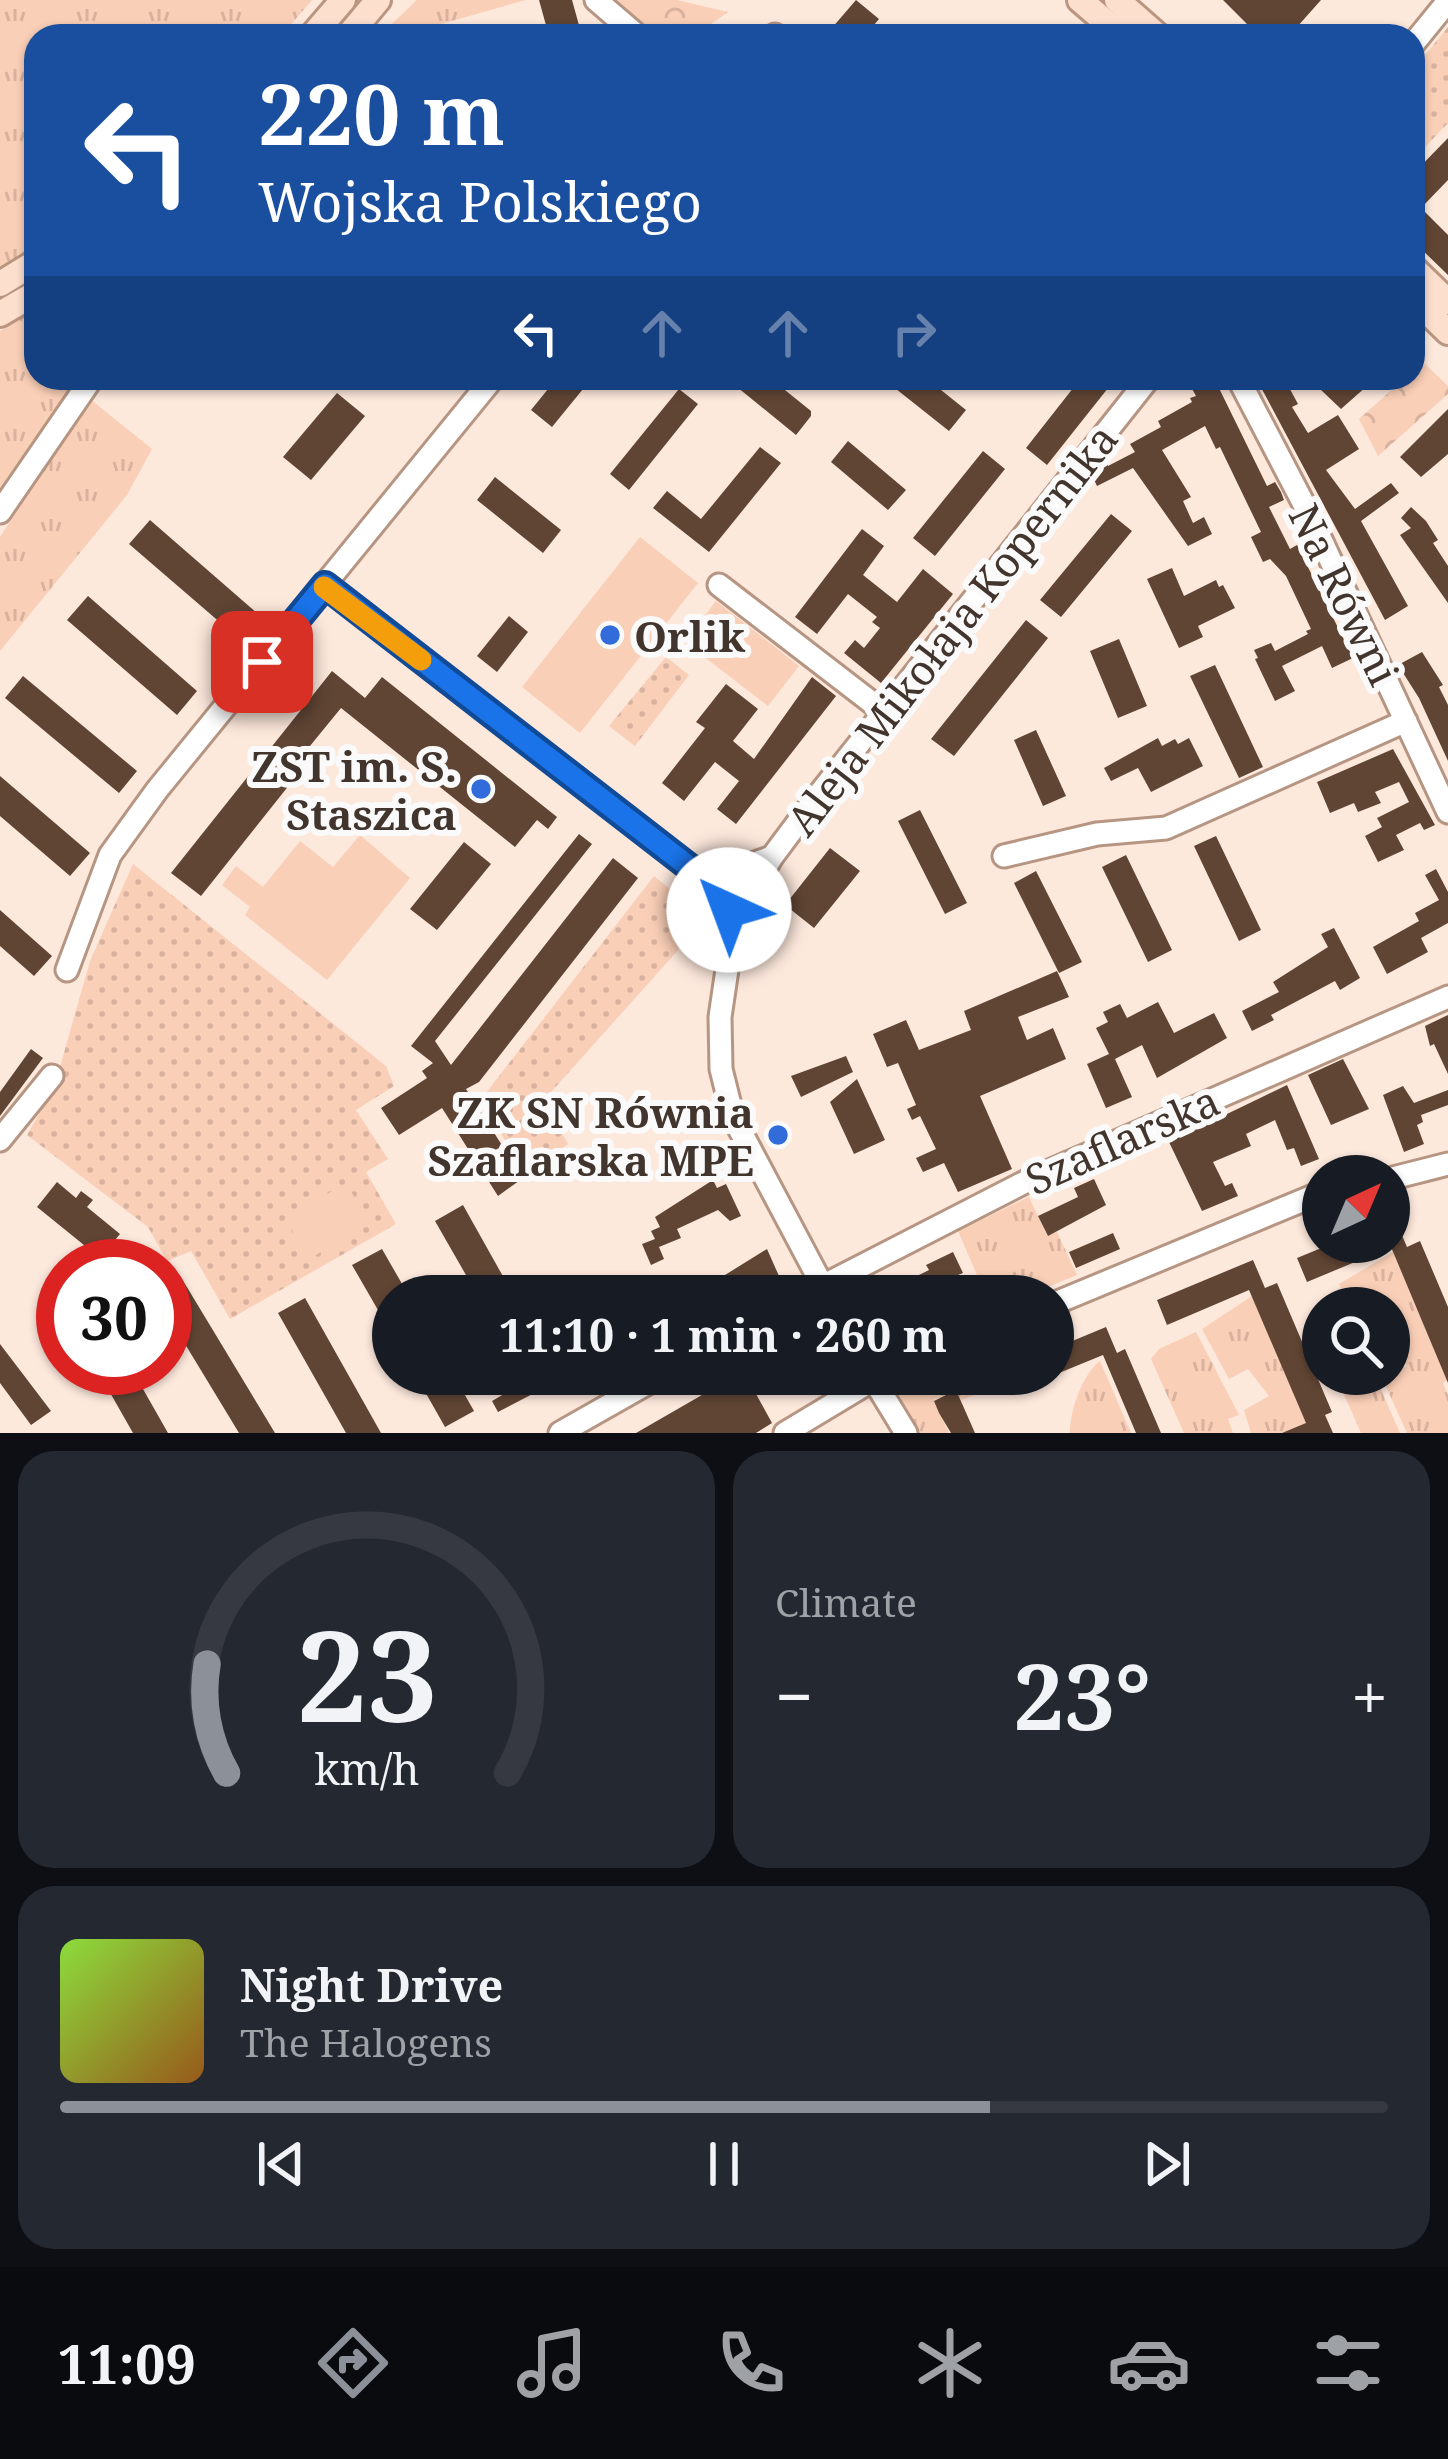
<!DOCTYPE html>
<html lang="en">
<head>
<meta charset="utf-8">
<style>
  :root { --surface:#171b24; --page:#242831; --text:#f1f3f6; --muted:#9ea1a6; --line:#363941; --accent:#8c9099 }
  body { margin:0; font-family:"Noto Serif",serif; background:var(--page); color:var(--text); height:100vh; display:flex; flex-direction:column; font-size:45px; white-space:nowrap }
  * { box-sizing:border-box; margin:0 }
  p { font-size:39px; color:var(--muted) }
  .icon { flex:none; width:66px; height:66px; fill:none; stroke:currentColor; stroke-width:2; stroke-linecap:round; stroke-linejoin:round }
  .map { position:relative; height:1433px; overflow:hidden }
  .details { display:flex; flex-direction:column; gap:18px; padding:18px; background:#0d0f14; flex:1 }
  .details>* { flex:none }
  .banner { position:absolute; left:24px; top:24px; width:1401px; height:366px; border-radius:36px; box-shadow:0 3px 9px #0004; background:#1a4fa0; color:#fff; overflow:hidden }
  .needle { width:78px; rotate:44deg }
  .controls { position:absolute; left:1302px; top:1155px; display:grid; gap:24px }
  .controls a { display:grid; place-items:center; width:108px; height:108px; border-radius:50%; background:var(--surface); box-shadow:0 3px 9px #0004; font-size:60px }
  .speed { position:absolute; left:36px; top:1239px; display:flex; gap:24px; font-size:60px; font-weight:700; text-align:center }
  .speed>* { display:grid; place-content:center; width:156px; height:156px; border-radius:50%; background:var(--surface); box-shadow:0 3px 9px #0004; line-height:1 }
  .speed .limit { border:18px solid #d22; background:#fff; color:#111 }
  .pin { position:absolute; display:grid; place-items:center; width:102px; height:102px; color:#fff; margin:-51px; border-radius:24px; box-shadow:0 6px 18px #0006 }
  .me { position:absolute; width:132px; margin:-66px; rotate:317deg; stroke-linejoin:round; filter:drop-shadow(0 0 9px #0008) }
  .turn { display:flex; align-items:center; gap:42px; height:252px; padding:0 36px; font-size:54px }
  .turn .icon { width:156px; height:156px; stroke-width:2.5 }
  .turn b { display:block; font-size:84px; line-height:102px }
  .lanes { display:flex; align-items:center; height:114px; padding:0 36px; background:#0003; justify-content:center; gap:60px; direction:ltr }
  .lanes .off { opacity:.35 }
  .big { font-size:90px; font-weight:700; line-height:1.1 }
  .details .tile { flex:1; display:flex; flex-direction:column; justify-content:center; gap:18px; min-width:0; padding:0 42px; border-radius:36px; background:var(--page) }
  .details .dial { align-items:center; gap:0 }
  .dial svg { height:312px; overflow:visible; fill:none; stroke:var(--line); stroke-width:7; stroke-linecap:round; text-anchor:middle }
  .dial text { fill:var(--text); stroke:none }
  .song { display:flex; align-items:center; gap:36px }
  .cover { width:144px; height:144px; border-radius:18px; background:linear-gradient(135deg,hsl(90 70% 55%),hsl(30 70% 35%)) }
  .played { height:12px; border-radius:6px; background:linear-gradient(90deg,var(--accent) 70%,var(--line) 70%) }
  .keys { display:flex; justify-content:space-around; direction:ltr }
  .heat { display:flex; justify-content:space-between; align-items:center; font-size:66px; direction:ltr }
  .details .tiles { flex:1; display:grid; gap:18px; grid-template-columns:1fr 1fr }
  .tile:last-child { grid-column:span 2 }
  .trip { position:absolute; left:372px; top:1275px; width:702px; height:120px; border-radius:60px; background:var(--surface); box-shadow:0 3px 9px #0004; font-weight:700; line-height:120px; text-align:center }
  .tab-bar { display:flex; height:192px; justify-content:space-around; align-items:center; background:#090b0e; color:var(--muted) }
  .tab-bar .icon { width:84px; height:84px }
  .tab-bar .current { color:var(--accent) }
  .tab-bar b { font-size:54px; color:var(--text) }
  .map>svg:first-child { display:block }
</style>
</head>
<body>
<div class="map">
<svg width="1448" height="1433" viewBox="0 0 1448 1433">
  <defs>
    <pattern id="grass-tufts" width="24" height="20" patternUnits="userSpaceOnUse" patternTransform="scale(3)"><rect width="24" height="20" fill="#facfb7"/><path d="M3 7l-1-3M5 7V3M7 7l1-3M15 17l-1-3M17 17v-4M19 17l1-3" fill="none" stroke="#d8b29e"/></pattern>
    <pattern id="forest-crowns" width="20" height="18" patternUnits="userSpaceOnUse" patternTransform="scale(3)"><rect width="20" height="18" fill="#facfb7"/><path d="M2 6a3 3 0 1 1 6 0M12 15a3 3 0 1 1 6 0" fill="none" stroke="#d8b29e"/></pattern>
    <pattern id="park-dots" width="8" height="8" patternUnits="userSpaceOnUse" patternTransform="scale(3)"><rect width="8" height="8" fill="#facfb7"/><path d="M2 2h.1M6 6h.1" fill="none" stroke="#d8b29e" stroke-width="1.8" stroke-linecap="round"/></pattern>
  </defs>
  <rect width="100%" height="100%" fill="#fde8dc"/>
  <path fill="url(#grass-tufts)" d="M 0,0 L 312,0 L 281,36 L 36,36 L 36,249 L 0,270 Z
    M 417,0 L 526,0 L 427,28 L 427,36 L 379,36 Z
    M 36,308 L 36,378 L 82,378 L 0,496 L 0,331 Z
    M 90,399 L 152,449 L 127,495 L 0,651 L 0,537 Z
    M 1029,1197 L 1047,1235 L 1057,1232 L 1077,1275 L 1026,1296 L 986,1296 L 958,1231 Z
    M 1393,1252 L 1447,1380 L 1443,1383 L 1448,1395 L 1448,1433 L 1407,1433 L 1382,1378 L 1407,1366 L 1389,1342 L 1389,1308 L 1350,1308 L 1339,1284 Z
    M 1252,1296 L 1306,1423 L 1301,1425 L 1305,1433 L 1251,1433 L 1244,1410 L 1269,1396 L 1248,1369 L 1229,1379 L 1202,1329 Z
    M 1196,1332 L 1239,1415 L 1228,1419 L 1233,1433 L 1184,1433 L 1151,1359 L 1159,1349 Z
    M 1100,1361 L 1131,1433 L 1070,1433 C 1070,1410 1082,1375 1100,1361 Z
    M 922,1374 L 969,1374 L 978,1394 L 961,1400 L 956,1390 L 934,1400 L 949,1433 L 916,1433 L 896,1396 L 897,1387 Z
    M 1335,1374 L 1374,1374 L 1400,1433 L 1361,1433 Z"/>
  <path fill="url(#forest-crowns)" d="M 605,0 L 677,0 L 728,12 L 694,36 L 647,36 Z
    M 1423,362 L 1448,386 L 1448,394 L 1378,456 L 1359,419 L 1405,378 L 1413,378 L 1413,371 Z"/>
  <path fill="url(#park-dots)" d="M 1448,27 L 1448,123 L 1413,160 L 1413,70 Z
    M 666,657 L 689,675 L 635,746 L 609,726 Z
    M 133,864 L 386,1066 L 394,1086 L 356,1110 L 388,1159 L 366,1172 L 396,1224 L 230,1319 L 191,1251 L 167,1261 L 148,1227 L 27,1135 L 54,1088 L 90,961 Z
    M 654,876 L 706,919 L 543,1101 L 568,1144 L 526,1174 L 478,1097 L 486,1093 Z"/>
  <path fill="#facfb7" d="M 640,537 L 698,583 L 580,733 L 522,687 Z
    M 716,601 L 799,666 L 768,706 L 685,642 Z
    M 360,835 L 410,878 L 327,980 L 245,915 L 250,907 L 222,885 L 236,866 L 263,887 L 300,841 L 333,867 Z
    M 346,1183 L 370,1224 L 309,1259 L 285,1218 Z"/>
  <path fill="#604534" d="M 539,0 L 572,0 L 582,36 L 549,36 Z
    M 856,0 L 879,19 L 865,36 L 825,36 Z
    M 1223,0 L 1321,0 L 1289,36 L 1259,36 Z
    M 1448,138 L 1448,180 L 1421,208 L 1448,235 L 1448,275 L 1413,241 L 1413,174 Z
    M 557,378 L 592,378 L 552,427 L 531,410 Z
    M 726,378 L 770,378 L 811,411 L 811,416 L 796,435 Z
    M 897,378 L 926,378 L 966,410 L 949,431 L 891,385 Z
    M 1081,378 L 1116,378 L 1047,465 L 1026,448 Z
    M 1186,378 L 1214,378 L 1267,486 L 1275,482 L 1281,492 L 1284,500 L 1269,507 L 1290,549 L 1297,545 L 1353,658 L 1332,668 L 1322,646 L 1282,666 L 1295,691 L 1275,701 L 1255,659 L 1258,658 L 1254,650 L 1271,643 L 1275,651 L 1308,634 L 1306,631 L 1311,629 L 1286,576 L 1270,559 L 1263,562 L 1251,537 L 1261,532 L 1220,447 L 1216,449 L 1205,426 L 1162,450 L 1191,497 L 1183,501 L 1193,523 L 1204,517 L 1212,534 L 1188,546 L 1133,468 L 1097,486 L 1092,475 L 1105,461 L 1108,466 L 1135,452 L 1130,444 L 1161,427 L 1158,421 L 1192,402 L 1190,398 L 1196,396 Z
    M 1256,378 L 1284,378 L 1298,404 L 1292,407 L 1308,433 L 1338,415 L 1359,449 L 1326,470 L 1355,509 L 1391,483 L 1399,493 L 1361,521 L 1408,606 L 1385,620 Z
    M 1331,378 L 1376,378 L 1341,409 L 1320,389 Z
    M 679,389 L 698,404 L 629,490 L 610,474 Z
    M 337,393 L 365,416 L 311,480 L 283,457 Z
    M 1448,409 L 1448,454 L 1421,477 L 1400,457 Z
    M 848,441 L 906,490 L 888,510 L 831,462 Z
    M 760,447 L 781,463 L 709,552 L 653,508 L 667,491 L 701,519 Z
    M 983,451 L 1005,469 L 935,556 L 913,538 Z
    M 495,477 L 561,530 L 543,553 L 477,500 Z
    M 1411,507 L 1426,521 L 1438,540 L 1433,543 L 1448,566 L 1448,603 L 1400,535 L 1411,528 L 1401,518 Z
    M 1111,514 L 1132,531 L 1061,617 L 1040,600 Z
    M 150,520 L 257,613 L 237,637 L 129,544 Z
    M 862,529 L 884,546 L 863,575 L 897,602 L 923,569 L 953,594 L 881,683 L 844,653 L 855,640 L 864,648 L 880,628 L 872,622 L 877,617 L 848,594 L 817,634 L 795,617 Z
    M 1172,568 L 1184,596 L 1216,580 L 1219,587 L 1223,585 L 1235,608 L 1198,626 L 1203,637 L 1179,648 L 1147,579 Z
    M 88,596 L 197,691 L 177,715 L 67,620 Z
    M 509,616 L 528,632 L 497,672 L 477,656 Z
    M 1026,620 L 1048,638 L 954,756 L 931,739 Z
    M 1119,639 L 1147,706 L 1118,718 L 1090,651 Z
    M 1422,652 L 1443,685 L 1439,687 L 1448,705 L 1448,761 L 1419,698 L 1398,665 Z
    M 1215,665 L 1263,767 L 1239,778 L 1190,676 Z
    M 332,671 L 365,698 L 382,677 L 557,817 L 548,829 L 537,820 L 515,847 L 341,708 L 292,768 L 298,774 L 201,896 L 171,873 Z
    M 23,676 L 137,771 L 119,793 L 5,698 Z
    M 812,677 L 836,696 L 736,824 L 717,809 L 739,781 L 715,762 L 684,801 L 662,783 L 705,728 L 696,722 L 726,684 L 758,709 L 733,741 L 754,759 Z
    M 1036,730 L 1066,796 L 1043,806 L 1014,740 Z
    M 1158,738 L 1162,746 L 1175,739 L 1178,744 L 1189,738 L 1203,766 L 1151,792 L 1138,768 L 1111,781 L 1104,768 Z
    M 1393,749 L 1435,825 L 1424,830 L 1420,823 L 1396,835 L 1404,850 L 1378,862 L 1365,836 L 1382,827 L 1377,818 L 1409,802 L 1399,782 L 1375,792 L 1381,803 L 1358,812 L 1354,803 L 1330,813 L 1317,782 Z
    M 0,776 L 90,853 L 70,876 L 0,816 Z
    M 920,810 L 967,903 L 945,914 L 898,821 Z
    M 579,834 L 592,844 L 435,1041 L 451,1065 L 613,858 L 638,878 L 479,1082 L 466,1089 L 523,1178 L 498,1196 L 442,1108 L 399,1135 L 381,1108 L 427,1078 L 422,1071 L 433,1063 L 411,1046 Z
    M 1216,836 L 1261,930 L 1239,941 L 1194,846 Z
    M 464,842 L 491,864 L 437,930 L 410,909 Z
    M 830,848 L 860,871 L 814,928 L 785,905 Z
    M 1126,855 L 1172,950 L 1148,962 L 1102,867 Z
    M 1436,869 L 1448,892 L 1448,923 L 1421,938 L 1428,952 L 1387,974 L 1373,947 L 1419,921 L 1415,913 L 1439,900 L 1425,875 Z
    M 1036,871 L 1082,962 L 1059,973 L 1014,883 Z
    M 0,910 L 52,956 L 34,976 L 0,946 Z
    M 1334,928 L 1360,978 L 1340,990 L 1335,981 L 1271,1015 L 1274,1020 L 1252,1031 L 1242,1011 L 1279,992 L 1273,982 L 1328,947 L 1321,934 Z
    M 1057,971 L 1069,997 L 1018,1017 L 1027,1040 L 1053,1028 L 1066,1059 L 980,1096 L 1012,1169 L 958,1192 L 944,1163 L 923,1172 L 916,1158 L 936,1149 L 920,1116 L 912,1120 L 907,1109 L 916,1105 L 898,1063 L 887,1067 L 873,1034 L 906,1020 L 919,1050 L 971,1030 L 964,1011 Z
    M 1158,1002 L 1174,1033 L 1214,1013 L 1227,1038 L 1157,1078 L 1142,1045 L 1115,1059 L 1132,1097 L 1106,1108 L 1087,1064 L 1109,1054 L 1096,1028 L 1108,1022 L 1103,1012 L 1120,1004 L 1127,1018 Z
    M 1448,1015 L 1448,1074 L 1434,1044 L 1430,1046 L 1425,1026 Z
    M 31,1049 L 43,1058 L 0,1116 L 0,1092 Z
    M 846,1056 L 853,1072 L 801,1097 L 791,1076 Z
    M 1343,1059 L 1369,1109 L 1331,1125 L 1308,1075 Z
    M 857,1079 L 885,1140 L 854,1154 L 830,1102 Z
    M 1287,1085 L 1319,1159 L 1301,1166 L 1294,1148 L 1287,1150 L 1275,1120 L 1246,1134 L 1251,1146 L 1213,1162 L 1225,1186 L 1232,1183 L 1238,1196 L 1202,1211 L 1169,1142 Z
    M 1403,1086 L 1414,1103 L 1448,1090 L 1448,1105 L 1421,1115 L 1423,1122 L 1417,1125 L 1424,1144 L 1404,1152 L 1383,1095 Z
    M 1094,1179 L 1106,1205 L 1048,1236 L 1038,1216 L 1078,1197 L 1074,1188 Z
    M 713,1180 L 717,1188 L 726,1184 L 741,1216 L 730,1221 L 718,1210 L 677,1229 L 681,1238 L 659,1247 L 664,1259 L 651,1265 L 642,1244 L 655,1239 L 651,1231 L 660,1227 L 655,1217 Z
    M 57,1182 L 76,1198 L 81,1191 L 93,1200 L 87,1207 L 120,1234 L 100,1258 L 37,1207 Z
    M 463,1205 L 514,1296 L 478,1296 L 435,1221 Z
    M 1389,1205 L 1407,1247 L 1420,1241 L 1448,1307 L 1448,1383 L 1391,1247 L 1307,1282 L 1297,1258 L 1336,1242 L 1389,1242 Z
    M 1113,1233 L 1120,1249 L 1076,1268 L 1069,1252 Z
    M 382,1249 L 409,1296 L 393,1296 L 393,1336 L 352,1265 Z
    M 767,1249 L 779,1276 L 740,1296 L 691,1296 Z
    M 953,1252 L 963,1273 L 958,1275 L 961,1283 L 934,1296 L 900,1296 L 895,1287 L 929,1270 L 926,1265 Z
    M 1253,1260 L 1265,1288 L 1277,1283 L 1332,1412 L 1325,1415 L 1333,1433 L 1282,1433 L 1306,1423 L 1249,1290 L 1167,1325 L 1157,1300 Z
    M 179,1274 L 275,1433 L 239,1433 L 165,1311 L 165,1283 Z
    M 305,1298 L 381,1433 L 346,1433 L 278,1313 Z
    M 1106,1327 L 1117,1353 L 1125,1349 L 1161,1433 L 1136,1433 L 1103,1355 L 1020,1389 L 1014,1374 L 1053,1374 L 1053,1349 Z
    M 0,1344 L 51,1411 L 31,1425 L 0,1383 Z
    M 96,1368 L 131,1368 L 168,1433 L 133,1433 Z
    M 415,1374 L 453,1374 L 474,1411 L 445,1427 Z
    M 522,1374 L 571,1374 L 498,1412 L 492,1401 L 526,1381 Z
    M 724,1374 L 745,1374 L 772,1423 L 756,1433 L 636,1433 L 728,1380 Z
    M 956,1390 L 975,1433 L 951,1433 L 939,1413 L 934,1401 Z"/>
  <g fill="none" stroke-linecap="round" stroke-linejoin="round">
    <g stroke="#b69683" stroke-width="27">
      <path id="minor" d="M 596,0 L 638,36
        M 774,36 L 775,35
        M 1413,44 L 1448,1
        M 1238,378 L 1309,514 L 1448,812
        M 0,512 L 92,378
        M 325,585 L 706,880 L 723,897 L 734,922
        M 719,585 L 884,712
        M 1004,856 L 1097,834 L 1166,828 L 1406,721
        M 706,880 L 772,857
        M 67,970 L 110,855 L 157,790 L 493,378
        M 0,1140 L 52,1076
        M 1389,1179 L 1448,1164
        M 803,1296 L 1031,1179 L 1448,997
        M 828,1296 L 733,1117 L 721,1069 L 720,1017 L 734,922 L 772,857 L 816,798 L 1149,378
        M 1053,1304 L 1323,1192
        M 870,1374 L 906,1433
        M 560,1433 L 664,1374
        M 785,1433 L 883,1374"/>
    </g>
    <g stroke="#ba9680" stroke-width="30">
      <path id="major" d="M 1080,0 L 1122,36
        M 1117,0 L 1158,36
        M 312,36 L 343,0
        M 348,36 L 378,0
        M 1413,268 L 1448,302
        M 0,284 L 36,262
        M 1413,298 L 1448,332
        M 0,314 L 36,293"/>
    </g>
    <use href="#minor" stroke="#fff" stroke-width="21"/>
    <use href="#major" stroke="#fddfce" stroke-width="24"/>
  </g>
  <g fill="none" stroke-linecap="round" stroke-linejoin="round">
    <g stroke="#114b97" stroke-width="30">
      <path id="route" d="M 262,662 L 325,585 L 706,880 L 723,897 L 729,910"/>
    </g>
    <use href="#route" stroke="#1a73e8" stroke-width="21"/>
    <path stroke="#f59e0b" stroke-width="21" d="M 324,587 L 421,660"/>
  </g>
  <g fill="#326cdb" stroke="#fafafa" stroke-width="4.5">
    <circle cx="610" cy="635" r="12"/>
    <circle cx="481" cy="789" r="12"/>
    <circle cx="778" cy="1135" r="12"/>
  </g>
  <g text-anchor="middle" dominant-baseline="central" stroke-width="12" stroke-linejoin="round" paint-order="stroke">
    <g font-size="42" fill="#42352d" stroke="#fafafa">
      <text transform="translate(1345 594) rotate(64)">Na Równi</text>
      <text transform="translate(951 629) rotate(-52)">Aleja Mikołaja Kopernika</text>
      <text transform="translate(1122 1139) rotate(-24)">Szaflarska</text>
    </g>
    <g font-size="42" font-weight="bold" fill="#42352d" stroke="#fafafa" text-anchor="end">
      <text x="634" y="635" text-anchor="start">Orlik</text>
      <text x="457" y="765">ZST im. S.<tspan x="457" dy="48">Staszica</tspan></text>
      <text x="754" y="1111">ZK SN Równia<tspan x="754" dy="48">Szaflarska MPE</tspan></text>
    </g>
  </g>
</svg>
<div class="controls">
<a><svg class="needle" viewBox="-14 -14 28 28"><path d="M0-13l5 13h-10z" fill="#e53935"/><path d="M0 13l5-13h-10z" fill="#9ea1a6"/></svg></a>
<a><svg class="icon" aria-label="search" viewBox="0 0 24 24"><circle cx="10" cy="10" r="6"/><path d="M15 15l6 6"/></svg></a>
</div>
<div class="speed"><div class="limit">30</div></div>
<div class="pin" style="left:262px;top:662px;background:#d93025"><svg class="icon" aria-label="arrive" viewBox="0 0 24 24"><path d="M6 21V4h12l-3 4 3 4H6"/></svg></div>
<svg class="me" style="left:729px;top:910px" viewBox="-20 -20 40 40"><circle r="19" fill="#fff"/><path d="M0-13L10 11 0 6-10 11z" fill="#1a73e8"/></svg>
<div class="trip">11:10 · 1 min · 260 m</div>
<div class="banner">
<div class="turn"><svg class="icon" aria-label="left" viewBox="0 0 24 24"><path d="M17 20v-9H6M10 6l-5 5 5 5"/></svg><div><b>220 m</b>Wojska Polskiego</div></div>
<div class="lanes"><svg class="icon" aria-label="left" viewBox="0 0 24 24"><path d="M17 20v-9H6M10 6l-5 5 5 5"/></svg><svg class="icon off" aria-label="ahead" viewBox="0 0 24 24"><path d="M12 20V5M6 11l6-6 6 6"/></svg><svg class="icon off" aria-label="ahead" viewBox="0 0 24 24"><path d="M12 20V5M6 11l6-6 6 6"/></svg><svg class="icon off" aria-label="right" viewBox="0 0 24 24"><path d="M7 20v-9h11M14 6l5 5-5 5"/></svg></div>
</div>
</div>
<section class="details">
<div class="tiles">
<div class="tile dial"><svg viewBox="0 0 100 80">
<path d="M14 69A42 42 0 1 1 86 69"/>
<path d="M14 69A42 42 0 0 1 9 41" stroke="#8c9099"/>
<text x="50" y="56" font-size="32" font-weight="700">23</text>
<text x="50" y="72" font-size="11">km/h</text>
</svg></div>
<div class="tile"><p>Climate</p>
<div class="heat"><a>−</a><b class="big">23°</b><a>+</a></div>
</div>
<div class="tile">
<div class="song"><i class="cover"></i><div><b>Night Drive</b><p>The Halogens</p></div></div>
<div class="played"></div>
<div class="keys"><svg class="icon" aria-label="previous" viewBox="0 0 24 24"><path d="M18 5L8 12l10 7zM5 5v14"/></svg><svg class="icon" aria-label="pause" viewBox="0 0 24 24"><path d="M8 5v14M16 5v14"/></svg><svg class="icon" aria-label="next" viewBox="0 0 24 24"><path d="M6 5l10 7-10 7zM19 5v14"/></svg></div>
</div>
</div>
</section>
<nav class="tab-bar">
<b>11:09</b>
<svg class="icon current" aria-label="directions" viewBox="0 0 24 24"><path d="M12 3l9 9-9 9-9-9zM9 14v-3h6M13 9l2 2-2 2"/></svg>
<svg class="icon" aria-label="music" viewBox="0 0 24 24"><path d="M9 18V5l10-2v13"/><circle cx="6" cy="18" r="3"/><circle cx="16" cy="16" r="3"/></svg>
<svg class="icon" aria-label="phone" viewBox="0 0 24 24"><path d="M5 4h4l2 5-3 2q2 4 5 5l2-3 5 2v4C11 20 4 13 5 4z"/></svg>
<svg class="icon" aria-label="climate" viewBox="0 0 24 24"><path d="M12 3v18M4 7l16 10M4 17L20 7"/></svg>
<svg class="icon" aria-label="car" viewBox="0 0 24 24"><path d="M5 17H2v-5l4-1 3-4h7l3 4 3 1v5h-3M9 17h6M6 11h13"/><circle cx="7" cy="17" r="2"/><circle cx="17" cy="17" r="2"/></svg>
<svg class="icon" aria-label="filters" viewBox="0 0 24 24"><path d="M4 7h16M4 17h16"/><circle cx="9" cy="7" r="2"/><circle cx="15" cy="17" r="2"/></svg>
</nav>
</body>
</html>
